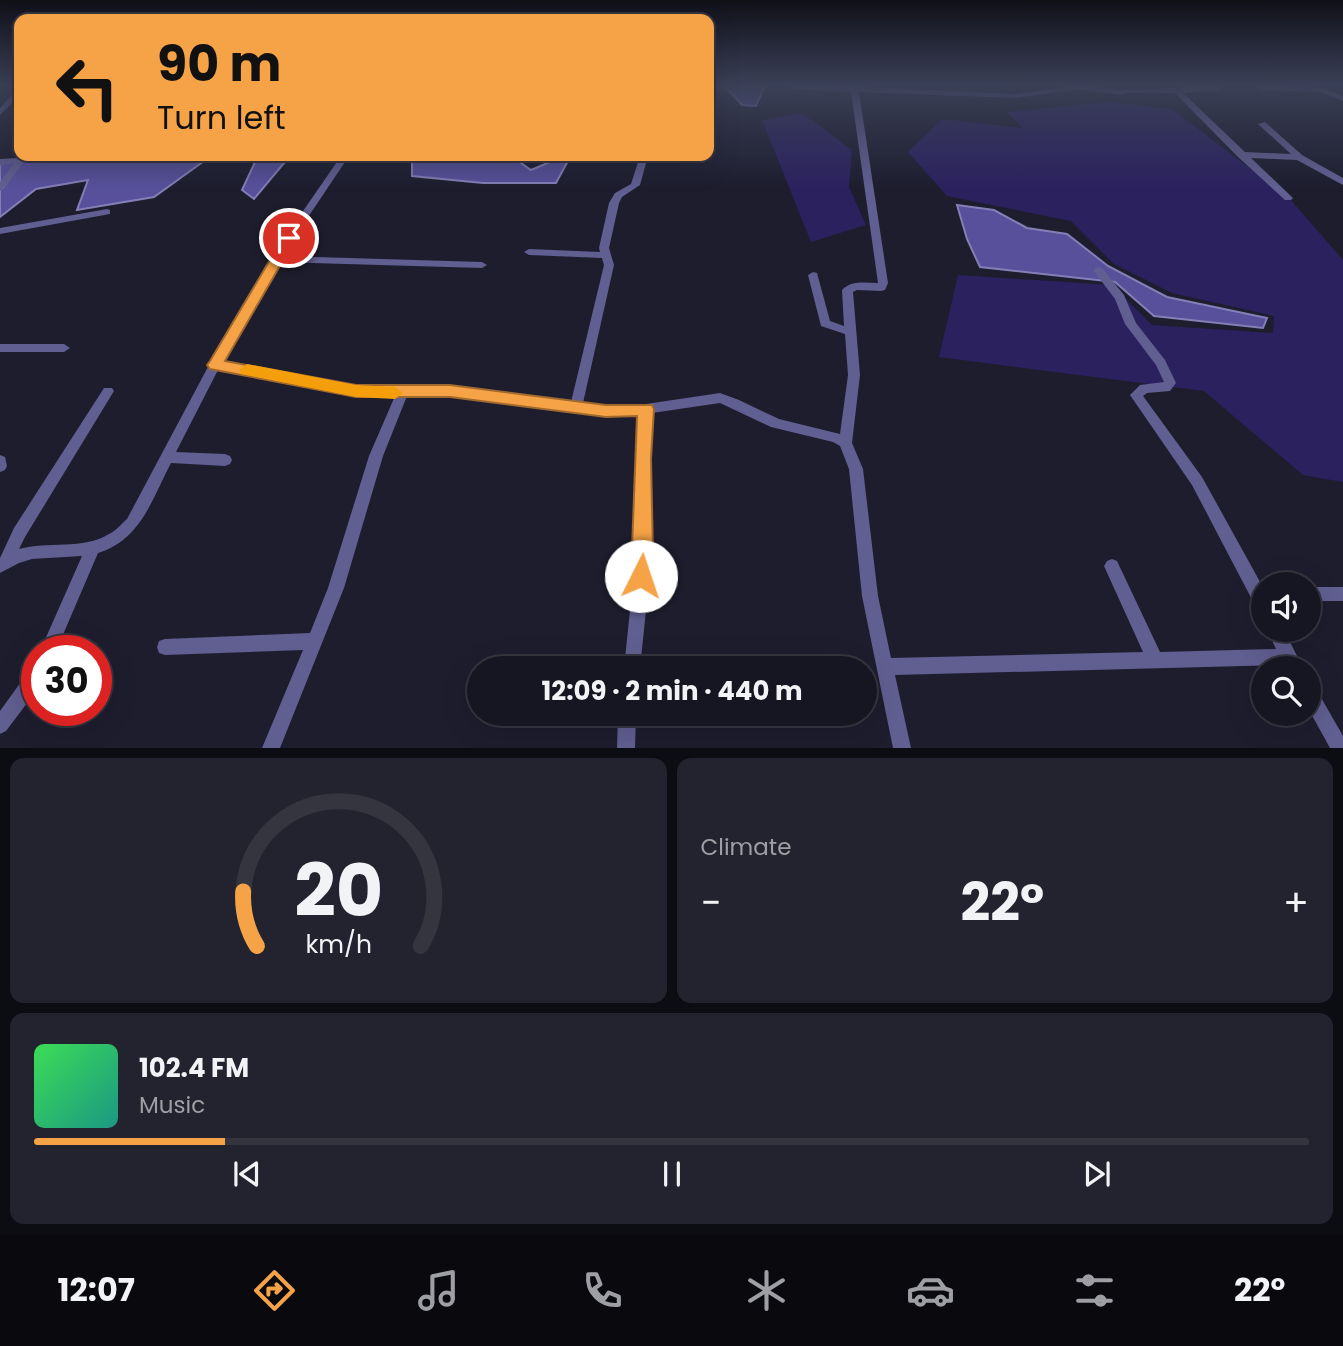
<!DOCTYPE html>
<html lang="en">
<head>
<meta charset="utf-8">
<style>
  :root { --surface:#161622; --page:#23232f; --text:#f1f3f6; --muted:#9e9fa5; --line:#353540; --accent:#f6a246 }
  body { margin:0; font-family:Poppins,sans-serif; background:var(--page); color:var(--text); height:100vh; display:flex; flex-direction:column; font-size:26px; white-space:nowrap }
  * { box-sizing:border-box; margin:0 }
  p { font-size:23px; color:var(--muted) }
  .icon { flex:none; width:38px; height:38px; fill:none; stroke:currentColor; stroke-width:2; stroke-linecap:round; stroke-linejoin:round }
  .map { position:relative; height:748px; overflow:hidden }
  .sheet { display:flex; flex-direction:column; gap:10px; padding:10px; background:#0c0c13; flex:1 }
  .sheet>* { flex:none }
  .guide { position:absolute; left:14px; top:14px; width:700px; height:147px; border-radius:14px; box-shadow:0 7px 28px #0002,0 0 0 2px var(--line); background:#f6a246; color:#111; overflow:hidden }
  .buttons { position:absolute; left:1251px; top:572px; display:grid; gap:14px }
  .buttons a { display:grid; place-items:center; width:70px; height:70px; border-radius:50%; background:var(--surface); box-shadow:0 7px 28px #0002,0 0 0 2px var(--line); font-size:35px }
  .speed { position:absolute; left:21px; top:635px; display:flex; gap:14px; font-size:35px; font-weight:700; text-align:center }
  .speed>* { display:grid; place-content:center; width:91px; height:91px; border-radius:50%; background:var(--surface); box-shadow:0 7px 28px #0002,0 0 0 2px var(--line); line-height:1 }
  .speed .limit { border:10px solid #d22; background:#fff; color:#111 }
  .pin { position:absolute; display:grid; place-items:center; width:60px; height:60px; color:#fff; margin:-30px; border:4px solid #fff; border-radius:50%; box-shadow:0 2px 7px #0007 }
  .me { position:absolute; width:77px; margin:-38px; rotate:4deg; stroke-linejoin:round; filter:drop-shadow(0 0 5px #0008) }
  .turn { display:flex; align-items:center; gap:24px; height:147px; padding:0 28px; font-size:32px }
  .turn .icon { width:91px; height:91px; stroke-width:2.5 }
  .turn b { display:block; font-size:49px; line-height:60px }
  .big { font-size:52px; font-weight:700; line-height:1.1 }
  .sheet .tile { flex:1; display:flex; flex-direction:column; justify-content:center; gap:10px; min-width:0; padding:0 24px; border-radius:14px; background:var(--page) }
  .sheet .dial { align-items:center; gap:0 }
  .dial svg { height:182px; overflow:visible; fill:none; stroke:var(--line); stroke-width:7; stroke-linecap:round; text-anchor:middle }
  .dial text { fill:var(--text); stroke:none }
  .song { display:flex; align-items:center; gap:21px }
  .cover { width:84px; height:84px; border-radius:10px; background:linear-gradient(135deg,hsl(130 70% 55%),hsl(170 70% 35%)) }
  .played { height:7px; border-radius:4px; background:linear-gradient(90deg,var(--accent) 15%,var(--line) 15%) }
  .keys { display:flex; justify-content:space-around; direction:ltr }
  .heat { display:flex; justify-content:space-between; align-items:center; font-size:38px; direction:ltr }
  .sheet .tiles { flex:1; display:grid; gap:10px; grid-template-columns:1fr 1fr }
  .tile:last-child { grid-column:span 2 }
  .trip { position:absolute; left:467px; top:656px; width:410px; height:70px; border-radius:35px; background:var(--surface); box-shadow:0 7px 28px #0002,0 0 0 2px var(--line); font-weight:700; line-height:70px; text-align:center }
  .dock { display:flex; height:112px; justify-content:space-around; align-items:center; background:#09090e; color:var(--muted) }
  .dock .icon { width:49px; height:49px }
  .dock .current { color:var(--accent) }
  .dock b { font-size:32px; color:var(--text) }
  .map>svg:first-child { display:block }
</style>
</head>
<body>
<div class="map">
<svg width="1343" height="748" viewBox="0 0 1343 748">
  <rect width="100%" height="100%" fill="#1d1d2e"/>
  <path fill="#2b215f" d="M 1108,102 L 1172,109 L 1290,199 L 1343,260 L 1343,482 L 1303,475 L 1204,391 L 939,357 L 958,275 L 1112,285 L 1152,325 L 1273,333 L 1274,316 L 1172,293 L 1114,264 L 1071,221 L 947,196 L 908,152 L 942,119 L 1023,128 L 1007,112 Z
    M 802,113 L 852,150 L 849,187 L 866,225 L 811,242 L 762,120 Z"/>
  <path fill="#58509b" stroke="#857fb7" stroke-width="2" d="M 728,84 L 766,84 L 756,106 L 742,105 L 726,88 Z
    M 26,156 L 211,156 L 154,197 L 77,210 L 88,180 L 36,189 L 0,217 L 0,164 L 23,159 Z
    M 225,156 L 290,156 L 254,199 L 242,190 L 256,160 Z
    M 423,156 L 514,158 L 531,170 L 559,158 L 569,159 L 556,183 L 483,183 L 412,176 L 412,162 Z
    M 957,205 L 994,210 L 1027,228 L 1067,234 L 1108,266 L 1167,297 L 1267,318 L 1263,328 L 1154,316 L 1115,282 L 980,267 L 967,239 Z"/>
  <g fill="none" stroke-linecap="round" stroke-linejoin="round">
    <path fill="#615e91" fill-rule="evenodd" d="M 850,84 L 858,84 L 858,87 L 1016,94 L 1079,85 L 1119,90 L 1183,88 L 1179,84 L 1187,84 L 1191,87 L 1218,86 L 1222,88 L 1221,90 L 1183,93 L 1245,152 L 1291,154 L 1258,124 L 1265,122 L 1302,155 L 1343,178 L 1343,185 L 1297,160 L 1251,158 L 1293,198 L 1291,200 L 1285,200 L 1238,157 L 1175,93 L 1126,93 L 1122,95 L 1079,89 L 1016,98 L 859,92 L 888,283 L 885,290 L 881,291 L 857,290 L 853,292 L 860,375 L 852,443 L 863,469 L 878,596 L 891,658 L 1143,652 L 1104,566 L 1107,561 L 1112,559 L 1117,561 L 1160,652 L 1276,649 L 1267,630 L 1284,630 L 1303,668 L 1286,668 L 1285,665 L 895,675 L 911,748 L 893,748 L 862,596 L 849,469 L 840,446 L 833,442 L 771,427 L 720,403 L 652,413 L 649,459 L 652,553 L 640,668 L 624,668 L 636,553 L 635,459 L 639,414 L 606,416 L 450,396 L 407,396 L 383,456 L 344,588 L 280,748 L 262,748 L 303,650 L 165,655 L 159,653 L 157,647 L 159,641 L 165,639 L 310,633 L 328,588 L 369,456 L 395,396 L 356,396 L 218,370 L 176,452 L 225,454 L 230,456 L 232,460 L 230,464 L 225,466 L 171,463 C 152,499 141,540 98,553 L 56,651 L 40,651 L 82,556 L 32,559 L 19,563 L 0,573 L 0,558 L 14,528 L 104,388 L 112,388 L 114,391 L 25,537 L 19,549 C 48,541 83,550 109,534 C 116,531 121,524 127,519 L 209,365 L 270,259 L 341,156 L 349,156 L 282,256 L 482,262 L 487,265 L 482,268 L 278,262 L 223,362 L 356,386 L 450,386 L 571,402 L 604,265 L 602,258 L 529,255 L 524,252 L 529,249 L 600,252 L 599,248 L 609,203 L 615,193 L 631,184 L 640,156 L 648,156 L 640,185 L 622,197 L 619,203 L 609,248 L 614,265 L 583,403 L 606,406 L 646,404 L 720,393 L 739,400 L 779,419 L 840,434 L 848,375 L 845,334 L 821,326 L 808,275 L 813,272 L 817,273 L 830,321 L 844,326 L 842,290 C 852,280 864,283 878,283 L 851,92 L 793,89 L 789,87 L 793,85 L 851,87 Z
      M 1257,86 L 1322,88 L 1343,96 L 1343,101 L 1321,92 L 1260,90 L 1256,88 Z
      M 16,90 L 19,90 L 19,96 L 0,115 L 0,108 Z
      M 20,156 L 28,156 L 3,190 L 0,191 L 0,182 L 14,163 L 0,165 L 0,159 L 18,158 Z
      M 107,209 L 110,210 L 110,214 L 0,234 L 0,228 Z
      M 1098,267 L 1102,268 L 1124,295 L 1136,323 L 1165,360 L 1176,383 L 1170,391 L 1147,393 L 1143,396 L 1202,477 L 1264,589 L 1264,613 L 1258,611 L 1192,485 L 1130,395 L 1140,385 L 1164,382 L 1156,365 L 1125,324 L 1115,299 L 1093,270 Z
      M 0,344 L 64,344 L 70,348 L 64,352 L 0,352 Z
      M 0,455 L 5,457 L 7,466 L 5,470 L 0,472 Z
      M 1309,587 L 1343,587 L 1343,601 L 1309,601 Z
      M 37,666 L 37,690 L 6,731 L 0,734 L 0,711 L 31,668 Z
      M 1309,684 L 1315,687 L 1343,736 L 1343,748 L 1330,748 L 1309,710 Z
      M 618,714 L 636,714 L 635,748 L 617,748 Z"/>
  </g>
  <linearGradient id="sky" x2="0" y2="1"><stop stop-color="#101019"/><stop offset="0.45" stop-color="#3a4057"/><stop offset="1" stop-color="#3a4057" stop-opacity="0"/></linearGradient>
  <rect width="1343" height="188" fill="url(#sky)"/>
  <path fill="#f6a246" stroke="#a0692e" stroke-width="2" d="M 289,234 L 296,238 L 225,361 L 356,385 L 450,385 L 606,405 L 652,405 L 654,409 L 651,459 L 653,553 L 648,583 L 641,586 L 634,583 L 631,576 L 637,416 L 606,417 L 450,397 L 356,397 L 210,369 L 207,365 L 210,361 L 283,238 Z"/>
  <path fill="#f59e0b" d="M 247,364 L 356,385 L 395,387 L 403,393 L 395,399 L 356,397 L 241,374 L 239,370 Z"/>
</svg>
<div class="buttons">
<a><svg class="icon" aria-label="sound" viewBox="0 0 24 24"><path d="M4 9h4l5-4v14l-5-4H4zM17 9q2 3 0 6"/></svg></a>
<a><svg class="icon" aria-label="search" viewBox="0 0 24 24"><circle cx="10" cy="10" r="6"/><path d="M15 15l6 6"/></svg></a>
</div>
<div class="speed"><div class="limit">30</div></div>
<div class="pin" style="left:289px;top:238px;background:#d93025"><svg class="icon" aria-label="arrive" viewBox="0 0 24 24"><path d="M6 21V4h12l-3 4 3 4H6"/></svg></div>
<svg class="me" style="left:641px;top:576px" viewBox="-20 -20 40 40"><circle r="19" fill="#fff"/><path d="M0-13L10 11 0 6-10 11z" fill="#f6a246"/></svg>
<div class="trip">12:09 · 2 min · 440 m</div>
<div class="guide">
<div class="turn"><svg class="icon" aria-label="left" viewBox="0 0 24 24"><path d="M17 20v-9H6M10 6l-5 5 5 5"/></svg><div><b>90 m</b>Turn left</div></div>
</div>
</div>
<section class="sheet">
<div class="tiles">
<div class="tile dial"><svg viewBox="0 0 100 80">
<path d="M14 69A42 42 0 1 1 86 69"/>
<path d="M14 69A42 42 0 0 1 8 45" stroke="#f6a246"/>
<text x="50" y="56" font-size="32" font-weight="700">20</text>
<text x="50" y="72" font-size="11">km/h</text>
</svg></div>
<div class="tile"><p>Climate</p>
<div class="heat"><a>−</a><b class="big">22°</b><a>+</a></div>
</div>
<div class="tile">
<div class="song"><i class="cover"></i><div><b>102.4 FM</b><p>Music</p></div></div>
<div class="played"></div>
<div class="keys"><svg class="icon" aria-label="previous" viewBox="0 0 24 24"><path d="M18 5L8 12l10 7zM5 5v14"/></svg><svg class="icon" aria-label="pause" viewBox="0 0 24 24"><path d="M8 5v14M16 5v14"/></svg><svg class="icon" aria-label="next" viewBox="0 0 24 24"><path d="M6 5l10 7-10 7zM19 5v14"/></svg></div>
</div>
</div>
</section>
<nav class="dock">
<b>12:07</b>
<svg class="icon current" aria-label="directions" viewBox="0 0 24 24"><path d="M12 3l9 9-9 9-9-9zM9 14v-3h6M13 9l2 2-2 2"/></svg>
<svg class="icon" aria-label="music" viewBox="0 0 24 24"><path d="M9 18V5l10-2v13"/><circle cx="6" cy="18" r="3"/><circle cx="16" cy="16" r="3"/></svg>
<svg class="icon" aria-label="phone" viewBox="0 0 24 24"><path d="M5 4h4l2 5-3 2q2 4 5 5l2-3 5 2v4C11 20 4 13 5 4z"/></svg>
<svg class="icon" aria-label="climate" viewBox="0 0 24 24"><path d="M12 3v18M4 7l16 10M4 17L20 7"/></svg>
<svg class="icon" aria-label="car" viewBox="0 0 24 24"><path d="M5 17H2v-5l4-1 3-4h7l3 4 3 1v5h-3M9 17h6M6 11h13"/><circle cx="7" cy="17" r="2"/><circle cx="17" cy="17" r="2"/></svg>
<svg class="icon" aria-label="filters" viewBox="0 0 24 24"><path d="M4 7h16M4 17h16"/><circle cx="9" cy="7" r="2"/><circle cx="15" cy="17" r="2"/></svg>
<b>22°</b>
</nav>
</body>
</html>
